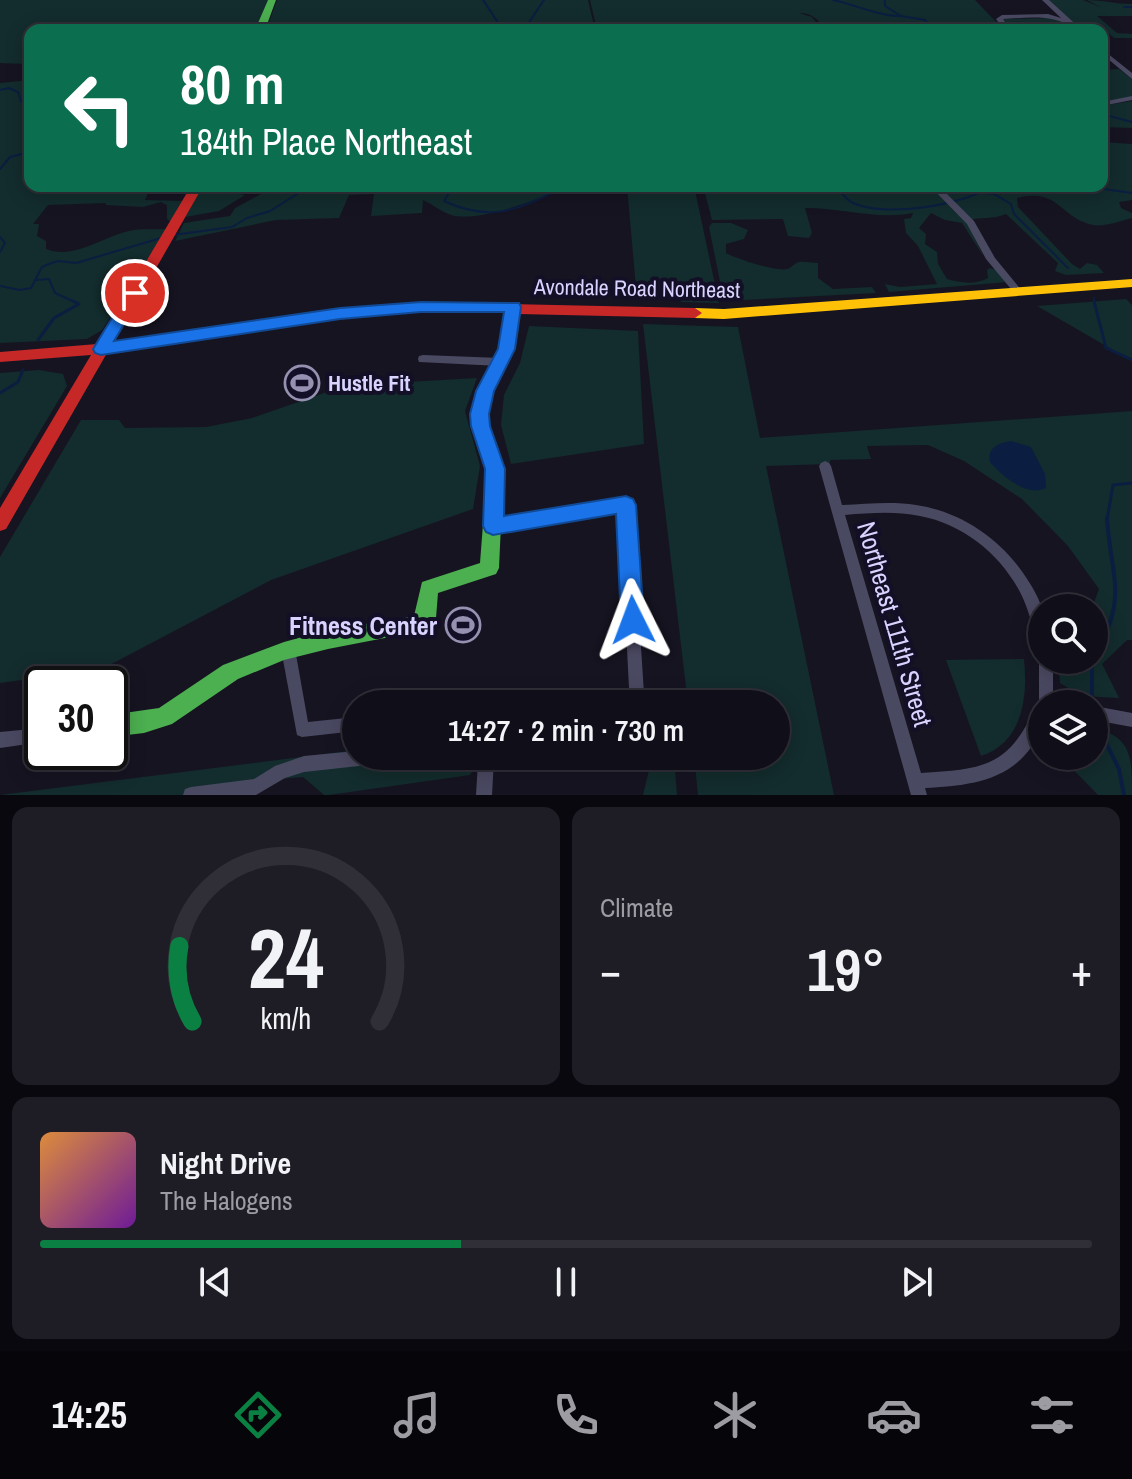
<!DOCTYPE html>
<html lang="en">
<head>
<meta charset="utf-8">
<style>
  :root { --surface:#100f19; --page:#1e1d26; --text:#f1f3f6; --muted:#9c9ca2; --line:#302f38; --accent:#0b8043 }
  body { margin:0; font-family:"Archivo Narrow",sans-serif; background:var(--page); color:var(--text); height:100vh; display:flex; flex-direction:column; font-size:30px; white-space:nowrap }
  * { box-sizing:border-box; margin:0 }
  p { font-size:26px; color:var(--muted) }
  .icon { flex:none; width:44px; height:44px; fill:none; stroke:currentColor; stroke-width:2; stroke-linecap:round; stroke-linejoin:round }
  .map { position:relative; height:795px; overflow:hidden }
  .drawer { display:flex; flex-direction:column; gap:12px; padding:12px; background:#09080e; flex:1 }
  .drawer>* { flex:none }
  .guide { position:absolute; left:24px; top:24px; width:1084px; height:168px; border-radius:16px; box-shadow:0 4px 20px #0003,0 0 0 2px var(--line); background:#0b6e4f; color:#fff; overflow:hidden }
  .buttons { position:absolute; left:1028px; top:594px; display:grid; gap:16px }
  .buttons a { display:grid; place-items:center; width:80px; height:80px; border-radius:50%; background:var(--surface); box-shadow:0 4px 20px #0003,0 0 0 2px var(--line); font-size:40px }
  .speed { position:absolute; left:24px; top:666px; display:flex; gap:16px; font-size:40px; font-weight:700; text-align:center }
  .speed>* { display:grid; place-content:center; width:104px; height:104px; border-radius:50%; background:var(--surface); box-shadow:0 4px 20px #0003,0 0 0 2px var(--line); line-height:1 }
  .speed .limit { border:4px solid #111; border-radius:12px; background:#fff; color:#111 }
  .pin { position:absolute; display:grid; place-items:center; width:68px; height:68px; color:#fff; margin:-34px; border:4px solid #fff; border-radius:50%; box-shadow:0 2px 8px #0007 }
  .me { position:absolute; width:88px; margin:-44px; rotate:357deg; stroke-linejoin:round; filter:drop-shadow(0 0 6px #0008) }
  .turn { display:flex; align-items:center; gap:28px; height:168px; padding:0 24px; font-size:36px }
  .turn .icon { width:104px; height:104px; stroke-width:2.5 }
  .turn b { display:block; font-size:56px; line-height:68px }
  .big { font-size:60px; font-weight:600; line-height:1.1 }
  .drawer .widget { flex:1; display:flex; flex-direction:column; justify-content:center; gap:12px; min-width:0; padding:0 28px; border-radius:16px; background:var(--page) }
  .drawer .dial { align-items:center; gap:0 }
  .dial svg { height:208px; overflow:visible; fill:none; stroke:var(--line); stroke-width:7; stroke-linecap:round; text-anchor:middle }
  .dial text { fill:var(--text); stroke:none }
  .song { display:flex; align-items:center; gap:24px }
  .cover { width:96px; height:96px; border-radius:12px; background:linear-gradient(135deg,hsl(30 70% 55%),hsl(280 70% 35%)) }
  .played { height:8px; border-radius:4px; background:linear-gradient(90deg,var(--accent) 40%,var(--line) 40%) }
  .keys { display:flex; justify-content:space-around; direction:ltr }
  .heat { display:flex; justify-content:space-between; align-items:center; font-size:44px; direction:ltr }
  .drawer .tiles { flex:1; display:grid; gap:12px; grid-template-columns:1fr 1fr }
  .widget:last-child { grid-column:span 2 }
  .trip { position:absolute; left:342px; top:690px; width:448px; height:80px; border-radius:40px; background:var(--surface); box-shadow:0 4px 20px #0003,0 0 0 2px var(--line); font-weight:600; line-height:80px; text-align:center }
  .tabs { display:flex; height:128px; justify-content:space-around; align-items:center; background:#06060a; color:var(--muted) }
  .tabs .icon { width:56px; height:56px }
  .tabs .selected { color:var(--accent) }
  .tabs b { font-size:36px; color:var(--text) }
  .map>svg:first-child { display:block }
</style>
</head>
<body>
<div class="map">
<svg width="1132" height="795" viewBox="0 0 1132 795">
  <rect width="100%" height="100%" fill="#161421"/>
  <path fill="#132c2d" d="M 0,0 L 268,0 L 256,30 L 30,30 L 30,67 L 27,64 L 0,63 Z
    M 277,0 L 588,0 L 595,30 L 266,30 Z
    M 590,0 L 975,0 L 1004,30 L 893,30 L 886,23 L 846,23 L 851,30 L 826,30 C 818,19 812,13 799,13 L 812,17 L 822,30 L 597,30 Z
    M 1047,0 L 1083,0 L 1100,7 L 1087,0 C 1103,0 1115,4 1132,4 L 1132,16 L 1097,16 L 1117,33 L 1132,34 L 1132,38 L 1114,38 L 1105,30 L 1082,30 Z
    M 1050,18 L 1060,20 L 1076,30 L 1009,30 L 1002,19 Z
    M 1119,69 L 1132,79 L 1132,98 L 1102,103 L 1102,70 Z
    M 30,80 L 30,175 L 24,183 L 30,183 L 30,186 L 151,186 L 145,200 L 184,201 L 171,222 L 167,219 L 167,205 L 161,202 L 143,207 L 106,205 L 106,203 L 48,205 L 33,224 L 39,224 L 37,236 L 46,241 L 46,249 C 74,260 102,237 129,231 C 141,228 155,230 167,229 L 102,330 L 87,339 L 0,343 L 0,83 Z
    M 1132,101 L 1132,128 L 1102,127 L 1102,106 Z
    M 1102,142 L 1132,144 L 1132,200 L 1119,202 L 1121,208 L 1132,213 L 1132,218 C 1120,221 1105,227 1093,225 C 1060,218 1059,187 1017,198 L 1018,207 L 1072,264 L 1080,269 L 1087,263 L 1097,265 L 1104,273 L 1066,275 L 1055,271 L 1058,263 L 1006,214 C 992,220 980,216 966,221 L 984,257 L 962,223 L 945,220 L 931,213 L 919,228 L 926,234 L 925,244 L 937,252 L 938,264 L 947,279 C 961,283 975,285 988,278 L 987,270 L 990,268 L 997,270 L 1008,282 L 889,292 L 885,284 L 900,287 L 937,284 L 918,246 L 906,233 L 904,219 L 911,218 L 913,213 C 877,220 842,208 805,208 L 812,233 L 809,238 L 788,236 L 783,219 L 712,220 L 703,186 L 931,186 L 947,195 L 941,186 L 1102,186 Z
    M 202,186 L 224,186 L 224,191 L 245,195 L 219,211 L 185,217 Z
    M 276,186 L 568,186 C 542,198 480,223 451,215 C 442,212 432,204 423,200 L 422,213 L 371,216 L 374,194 L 349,195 L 339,218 L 276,220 L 175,241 L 184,223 L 230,216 L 235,208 Z
    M 627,186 L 694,186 L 719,303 L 682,302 L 654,287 L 636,288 Z
    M 712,223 L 731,223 L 748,230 L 744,239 L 726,244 L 726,253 C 737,259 777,272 787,269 C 792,268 794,263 799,262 C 804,261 813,263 818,263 L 818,278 L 833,289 L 872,287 L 876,293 L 724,301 L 709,227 Z
    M 1126,299 L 1132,305 L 1132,361 L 1037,306 Z
    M 643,324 L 738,327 L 760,438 L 1132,411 L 1132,640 L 1127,640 L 1102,664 L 1119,698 L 1082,696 L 1060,683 L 1058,660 L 1094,660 L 1092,608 L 1099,589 L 1068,546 L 1022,499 L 964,461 L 928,445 L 867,446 L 871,459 L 830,460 L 830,464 L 766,466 L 834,795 L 698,795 L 694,756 L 776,756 L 776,704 L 688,704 Z
    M 529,326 L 638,331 L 644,444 L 511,464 L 501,425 L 504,395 L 520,363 Z
    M 39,370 L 63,374 L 67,386 L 0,498 L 0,373 Z
    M 477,378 L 465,411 L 480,466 L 473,509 L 271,580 L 102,669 L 0,683 L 0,557 L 81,420 L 119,420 L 125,428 L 206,427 L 252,418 L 333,390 L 389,383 Z
    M 1024,659 C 1028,697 1023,742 981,756 L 946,660 Z
    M 1094,728 C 1132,737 1132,757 1132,795 L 1098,795 L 1060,756 L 1094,756 Z
    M 356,750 L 356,756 L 476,756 L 476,766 L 470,775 L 329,795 L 324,795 L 303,777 L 255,781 L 252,795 L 0,795 Z
    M 649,756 L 674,756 L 677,795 L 643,795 L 650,766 Z"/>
  <path fill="#0b1e41" d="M 1011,441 L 1031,447 L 1045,474 L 1046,488 C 1027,498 1001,475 990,462 C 987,447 999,443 1011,441 Z"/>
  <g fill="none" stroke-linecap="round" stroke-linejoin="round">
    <path stroke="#0b1e41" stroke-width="2" d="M 483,0 L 501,27 L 508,30
      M 833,0 C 856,5 878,16 901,16
      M 885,0 L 885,6 L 901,16 L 925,20 L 930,26 L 947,30
      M 1124,7 L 1132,7
      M 524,30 L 544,0
      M 0,90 L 9,88 L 18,92 L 21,101 L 30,105
      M 1102,114 L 1132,122
      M 0,169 L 10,157 L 30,152
      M 414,186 L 419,186
      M 429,186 L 449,193 L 444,201 C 494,224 520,208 567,186
      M 836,186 C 841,192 846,200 853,203 C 885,218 964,205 992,186
      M 1083,186 L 1132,193
      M 982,193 L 994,194 L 1011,204 L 1014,214 L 1068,268
      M 173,235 L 232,227 L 247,218 L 270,211 L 310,186
      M 0,237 L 5,243 L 0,252
      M 36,280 L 49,279 L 55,293 L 77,303
      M 0,286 L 20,290 L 31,288 L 42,267 L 49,264 L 58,261 L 76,263 L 161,238
      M 1094,298 L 1094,303"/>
    <path stroke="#0b1e41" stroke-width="3" d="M 1094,301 L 1106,348 L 1132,360
      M 38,340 L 54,318 L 79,304 L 73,301
      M 0,393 L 18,382 L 23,370
      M 1107,520 L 1113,485 L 1132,483"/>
    <path stroke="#0b1e41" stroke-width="4" d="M 1094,657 C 1129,596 1111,580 1107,518
      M 1092,660 L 1092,698
      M 1099,729 L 1119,769 L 1124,795"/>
    <path fill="#4a4962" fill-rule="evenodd" d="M 1042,0 L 1049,0 L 1082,30 L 1075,30 C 1056,13 1027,18 1003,19 L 1010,30 L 1004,30 L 996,19 L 1002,15 L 1048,14 L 1061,18 Z
      M 1102,49 L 1132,73 L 1132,79 L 1102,54 Z
      M 1132,96 L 1132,100 L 1102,106 L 1102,102 Z
      M 930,186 L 939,186 L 974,221 L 995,258 L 1022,291 L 1024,293 L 1022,295 L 1016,295 L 986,259 L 967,224 Z
      M 423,355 L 500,358 L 505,362 L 500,366 L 419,362 L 418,359 L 419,356 Z
      M 825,461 L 829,463 L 831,466 L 842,505 C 867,504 892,501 916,505 C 963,512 1004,541 1029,582 C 1034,590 1040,600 1042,610 C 1044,619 1042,631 1042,640 L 1037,638 C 1031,623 1028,607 1020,592 C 1000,554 963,524 920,516 C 895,511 870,513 845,515 L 921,773 C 985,769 1009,767 1037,704 L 1040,703 L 1039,699 L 1039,660 L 1041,655 L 1042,660 L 1053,660 L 1053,699 L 1051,704 L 1042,704 C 1042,712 1043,722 1041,729 C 1039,735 1035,741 1032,746 C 1008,782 965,786 925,788 L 927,795 L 911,795 L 819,466 L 821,463 Z
      M 626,500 L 630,502 L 632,505 L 644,694 L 642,699 L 608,704 L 535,704 L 537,699 L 542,697 L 629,688 L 620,511 L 493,531 L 489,530 L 487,526 L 489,522 L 493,521 Z
      M 288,643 L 293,644 L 295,649 L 308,722 L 356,717 L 356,731 L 302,737 L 297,735 L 281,649 L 283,644 Z
      M 1094,706 L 1132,713 L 1132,727 L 1094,720 Z
      M 42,728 L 42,742 L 0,748 L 0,732 Z
      M 356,751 L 356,756 L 385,756 L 382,761 L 377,764 L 304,772 L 285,778 L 256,795 L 183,795 L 185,789 L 191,787 L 254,779 L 275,766 L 304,756 Z
      M 475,756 L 492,756 L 494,760 L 492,795 L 476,795 L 478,762 Z"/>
    <path fill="#4caf50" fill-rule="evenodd" d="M 268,0 L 276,0 L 265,30 L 255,30 Z
      M 492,517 L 498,519 L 501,524 L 499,568 L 496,574 L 438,593 L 436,618 L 426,630 L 328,649 L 284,660 L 238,679 L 172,724 L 144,733 L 110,737 L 110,715 L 159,708 L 223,665 L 284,642 L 328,630 L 414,616 L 422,582 L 480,563 L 483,524 L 486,519 Z"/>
    <path fill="#ffc107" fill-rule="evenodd" d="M 1132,279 L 1132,287 L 724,319 L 695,318 L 688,313 L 695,308 L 724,309 Z"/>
    <path fill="#c62828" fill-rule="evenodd" d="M 191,186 L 203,186 L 114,342 L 340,309 L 421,302 L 695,308 L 702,313 L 695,318 L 519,314 L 514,349 L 493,391 L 488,414 L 488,426 L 504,469 L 501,524 L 498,529 L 492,531 L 486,529 L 483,524 L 486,469 L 472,426 L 472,414 L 477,391 L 498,349 L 505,313 L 421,312 L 340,319 L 107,353 L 6,529 L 0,531 L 0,508 L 91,355 L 0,362 L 0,352 L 97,344 Z"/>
  </g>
  <path fill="#1a73e8" stroke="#114b97" stroke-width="2" d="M 135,288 L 143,293 L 114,341 L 340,308 L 421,302 L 519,303 L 521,307 L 515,349 L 494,391 L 489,414 L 490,426 L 505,469 L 504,516 L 626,496 L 633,499 L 636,505 L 644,620 L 641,627 L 633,630 L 625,627 L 621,620 L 616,514 L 493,535 L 486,532 L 483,526 L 485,469 L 471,426 L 470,414 L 476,391 L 498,349 L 504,312 L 421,312 L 340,319 L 101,355 L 95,353 L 93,349 L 129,290 Z"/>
  <defs>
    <g id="stadium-ring" transform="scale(1.8)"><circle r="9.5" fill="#130f26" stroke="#9591b1" stroke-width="1.5"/><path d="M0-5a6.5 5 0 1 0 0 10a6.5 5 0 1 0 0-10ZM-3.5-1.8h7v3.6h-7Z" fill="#9591b1"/></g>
  </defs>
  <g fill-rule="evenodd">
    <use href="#stadium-ring" x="302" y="383"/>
    <use href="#stadium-ring" x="463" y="625"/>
  </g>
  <g text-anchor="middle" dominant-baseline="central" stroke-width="8" stroke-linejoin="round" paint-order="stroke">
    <g font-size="22" fill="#d9d4ff" stroke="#130f26">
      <text transform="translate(637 288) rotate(1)">Avondale Road Northeast</text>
    </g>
    <g font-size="22" font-weight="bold" fill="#d9d4ff" stroke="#130f26" text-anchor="start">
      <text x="328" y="383">Hustle Fit</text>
    </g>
    <g font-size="26" fill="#d9d4ff" stroke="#130f26">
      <text transform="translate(895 624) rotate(74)">Northeast 111th Street</text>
    </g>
    <g font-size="26" font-weight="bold" fill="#d9d4ff" stroke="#130f26" text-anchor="end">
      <text x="437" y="625">Fitness Center</text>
    </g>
  </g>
</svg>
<div class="buttons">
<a><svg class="icon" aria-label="search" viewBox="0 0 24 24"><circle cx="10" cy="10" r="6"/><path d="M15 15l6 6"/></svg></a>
<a><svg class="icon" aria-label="layers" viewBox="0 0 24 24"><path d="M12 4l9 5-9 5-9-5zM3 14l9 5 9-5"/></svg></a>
</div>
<div class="speed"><div class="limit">30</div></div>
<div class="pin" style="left:135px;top:293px;background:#d93025"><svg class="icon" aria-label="arrive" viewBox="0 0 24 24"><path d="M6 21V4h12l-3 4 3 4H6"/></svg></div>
<svg class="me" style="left:633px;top:620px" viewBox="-20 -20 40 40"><path d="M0-17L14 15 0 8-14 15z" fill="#1a73e8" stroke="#fff" stroke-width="4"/></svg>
<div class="trip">14:27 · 2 min · 730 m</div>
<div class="guide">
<div class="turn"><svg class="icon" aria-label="left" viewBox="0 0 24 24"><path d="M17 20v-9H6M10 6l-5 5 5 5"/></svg><div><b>80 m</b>184th Place Northeast</div></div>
</div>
</div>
<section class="drawer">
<div class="tiles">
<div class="widget dial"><svg viewBox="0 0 100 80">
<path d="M14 69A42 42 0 1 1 86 69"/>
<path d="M14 69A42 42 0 0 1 9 40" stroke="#0b8043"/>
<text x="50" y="56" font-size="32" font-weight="700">24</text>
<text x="50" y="72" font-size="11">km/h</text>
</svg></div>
<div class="widget"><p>Climate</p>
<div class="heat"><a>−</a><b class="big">19°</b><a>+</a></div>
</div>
<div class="widget">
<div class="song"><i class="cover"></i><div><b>Night Drive</b><p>The Halogens</p></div></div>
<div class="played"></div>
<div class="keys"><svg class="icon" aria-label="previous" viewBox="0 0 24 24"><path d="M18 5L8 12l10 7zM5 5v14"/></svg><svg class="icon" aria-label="pause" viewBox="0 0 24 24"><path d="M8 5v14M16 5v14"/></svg><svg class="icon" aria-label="next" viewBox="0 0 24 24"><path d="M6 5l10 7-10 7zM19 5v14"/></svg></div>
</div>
</div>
</section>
<nav class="tabs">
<b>14:25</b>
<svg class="icon selected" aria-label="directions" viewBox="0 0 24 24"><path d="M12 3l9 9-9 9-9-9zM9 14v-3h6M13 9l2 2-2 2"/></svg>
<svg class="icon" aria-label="music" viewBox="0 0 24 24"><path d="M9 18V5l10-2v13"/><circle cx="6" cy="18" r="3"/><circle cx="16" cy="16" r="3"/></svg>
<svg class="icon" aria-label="phone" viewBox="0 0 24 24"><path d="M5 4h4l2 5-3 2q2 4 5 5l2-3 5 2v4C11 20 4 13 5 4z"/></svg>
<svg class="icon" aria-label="climate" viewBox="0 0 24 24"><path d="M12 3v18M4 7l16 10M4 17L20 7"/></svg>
<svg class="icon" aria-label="car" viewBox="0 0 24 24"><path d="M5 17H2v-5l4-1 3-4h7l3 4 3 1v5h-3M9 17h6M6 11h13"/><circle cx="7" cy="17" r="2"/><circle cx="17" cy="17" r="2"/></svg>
<svg class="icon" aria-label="filters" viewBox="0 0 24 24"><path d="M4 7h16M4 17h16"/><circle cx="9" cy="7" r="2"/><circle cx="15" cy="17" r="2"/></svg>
</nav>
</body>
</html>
